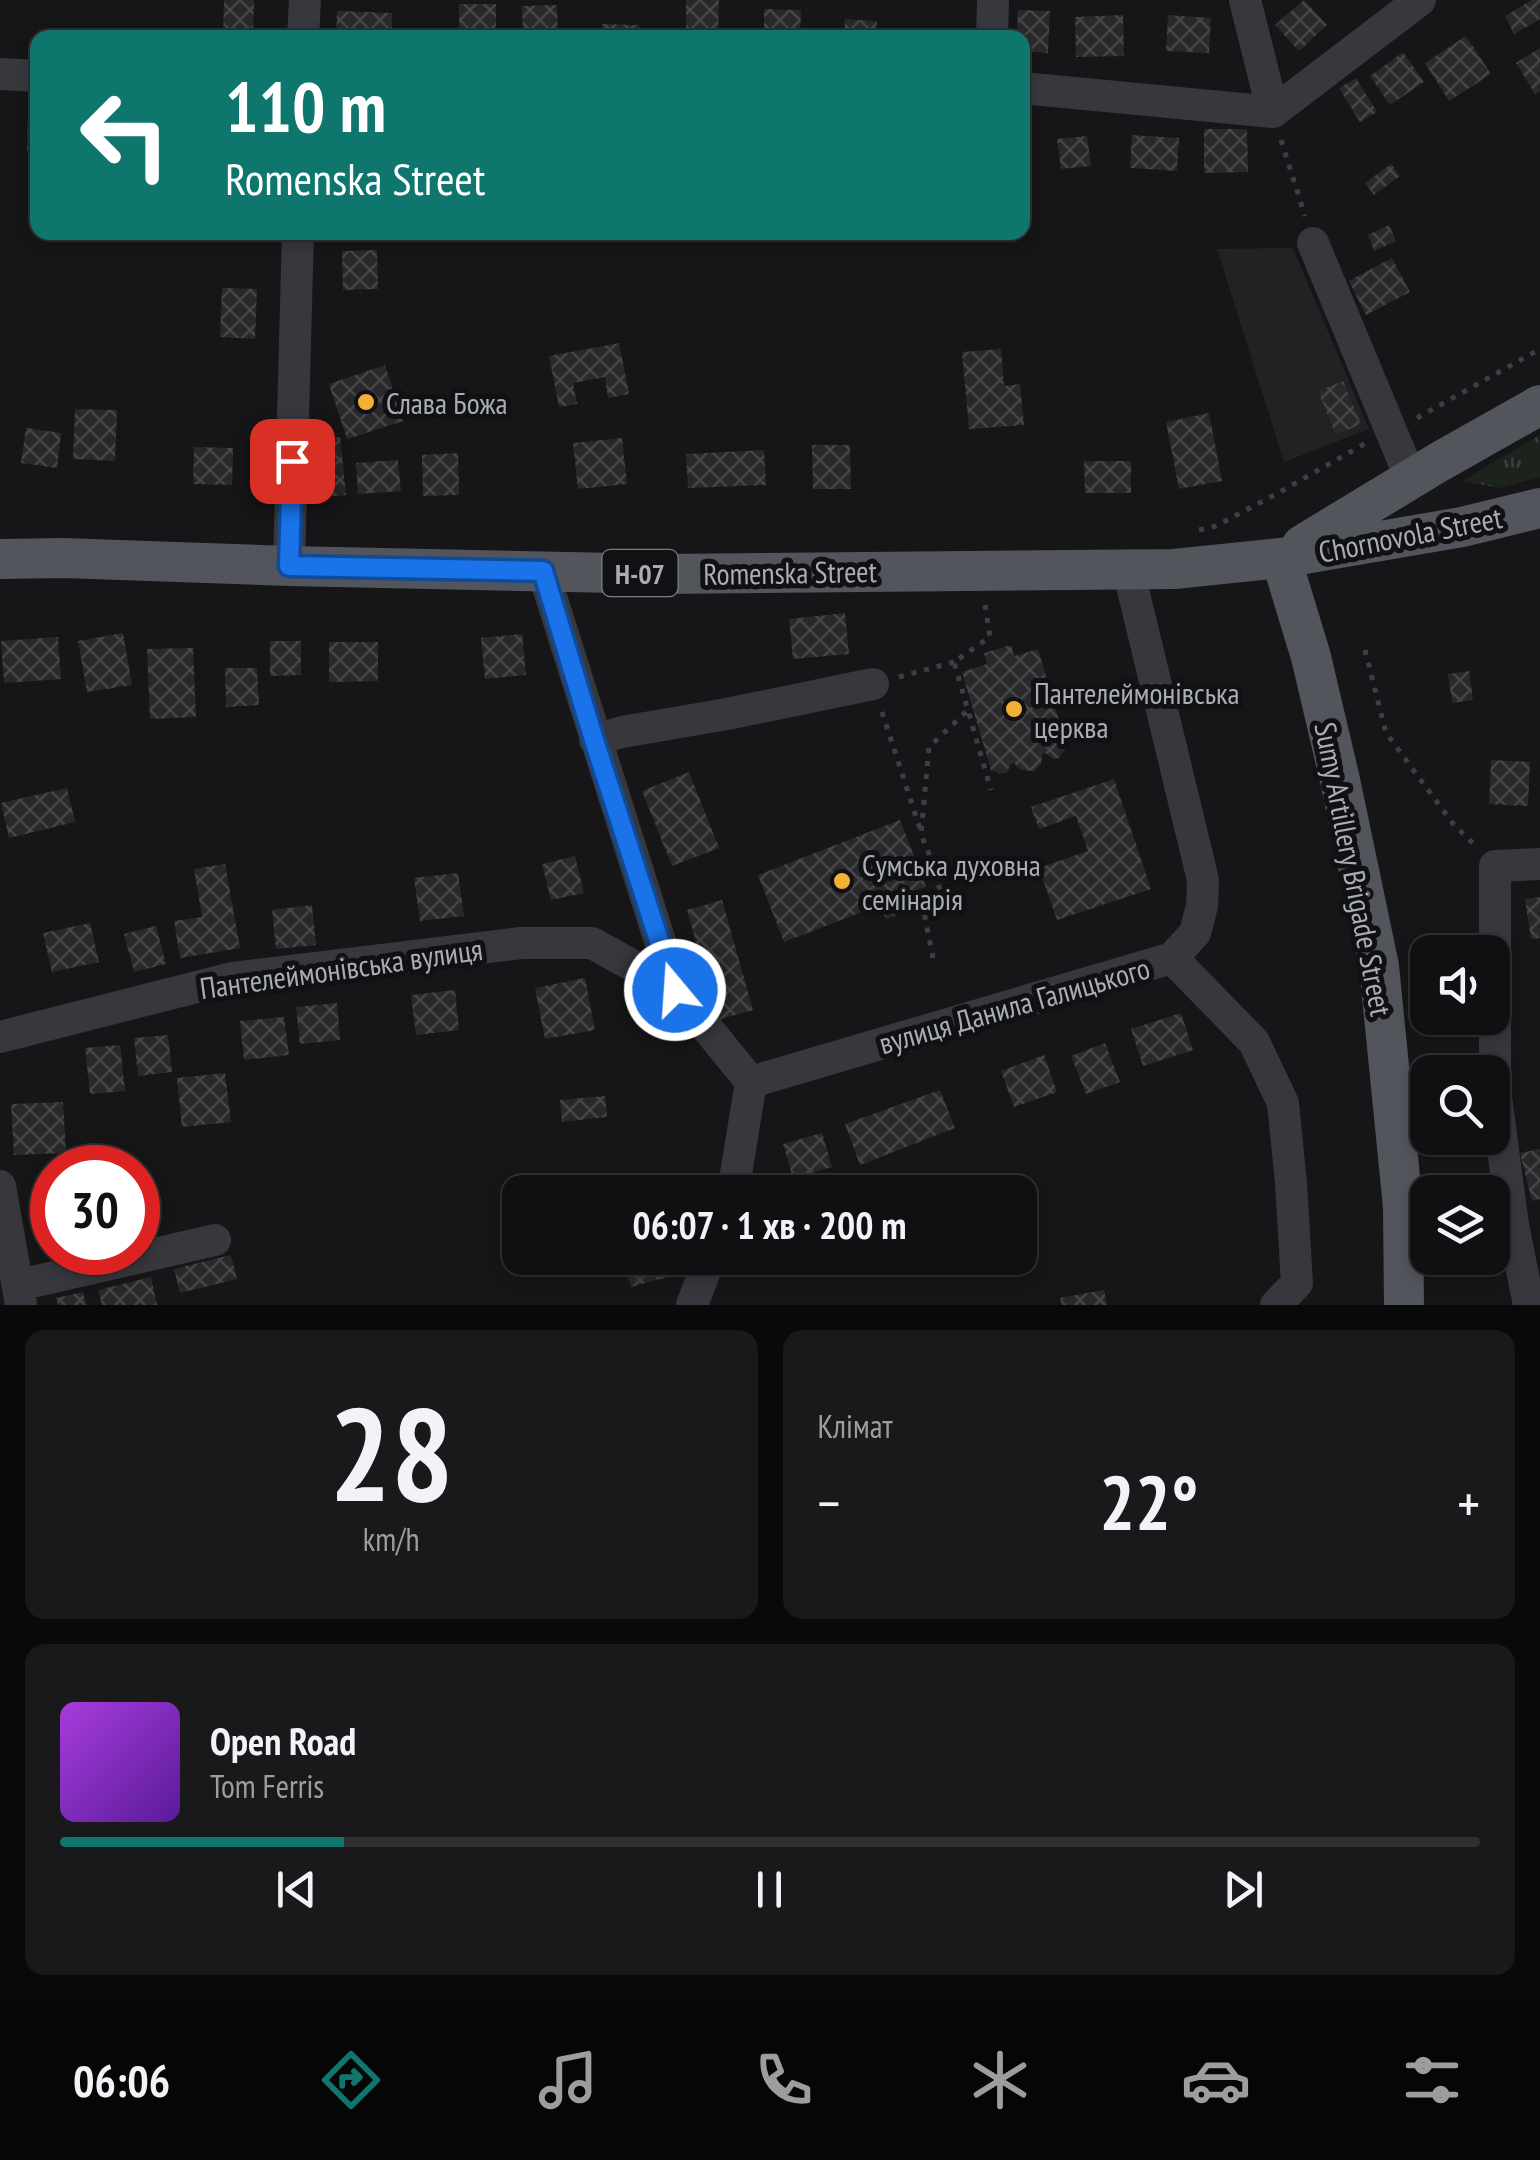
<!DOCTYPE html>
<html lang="uk">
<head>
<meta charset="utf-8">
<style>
  :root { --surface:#101012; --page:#19191b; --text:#f1f3f6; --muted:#9c9d9f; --line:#303032; --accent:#0f766e }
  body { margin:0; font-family:"PT Sans Narrow",sans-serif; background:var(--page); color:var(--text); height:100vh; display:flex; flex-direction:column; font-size:38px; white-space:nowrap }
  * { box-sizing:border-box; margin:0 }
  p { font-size:32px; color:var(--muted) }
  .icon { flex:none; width:55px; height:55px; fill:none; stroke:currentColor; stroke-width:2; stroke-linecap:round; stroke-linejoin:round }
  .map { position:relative; height:1305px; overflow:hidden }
  .panel { display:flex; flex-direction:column; gap:25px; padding:25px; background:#09090a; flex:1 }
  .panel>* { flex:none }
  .hud { position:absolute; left:30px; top:30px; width:1000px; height:210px; border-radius:20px; box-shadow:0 5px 15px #0003,0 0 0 2px var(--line); background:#0f766e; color:#fff; overflow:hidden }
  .controls { position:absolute; left:1410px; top:935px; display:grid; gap:20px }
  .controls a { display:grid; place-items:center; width:100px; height:100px; border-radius:20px; background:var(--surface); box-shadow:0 5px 15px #0003,0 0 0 2px var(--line); font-size:50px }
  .speed { position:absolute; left:30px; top:1145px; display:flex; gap:20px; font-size:50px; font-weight:700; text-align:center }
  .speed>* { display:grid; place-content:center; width:130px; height:130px; border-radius:50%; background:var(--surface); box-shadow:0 5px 15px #0003,0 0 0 2px var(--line); line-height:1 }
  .speed .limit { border:15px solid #d22; background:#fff; color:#111 }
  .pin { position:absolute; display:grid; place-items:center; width:85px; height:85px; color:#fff; margin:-42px; border-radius:20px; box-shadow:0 5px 15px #0006 }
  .me { position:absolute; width:110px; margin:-55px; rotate:342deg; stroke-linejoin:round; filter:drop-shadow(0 0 8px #0008) }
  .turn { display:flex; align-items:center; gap:35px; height:210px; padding:0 30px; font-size:45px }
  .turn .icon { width:130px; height:130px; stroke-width:2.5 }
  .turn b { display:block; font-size:70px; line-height:85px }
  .big { font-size:75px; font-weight:600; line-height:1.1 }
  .panel .widget { flex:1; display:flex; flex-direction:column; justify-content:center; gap:15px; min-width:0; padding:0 35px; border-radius:20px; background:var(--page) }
  .panel .dial { align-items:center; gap:0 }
  .dial b { font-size:130px; line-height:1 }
  .song { display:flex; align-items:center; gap:30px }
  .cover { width:120px; height:120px; border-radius:15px; background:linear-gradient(135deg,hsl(280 70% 55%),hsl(270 70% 35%)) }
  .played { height:10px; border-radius:5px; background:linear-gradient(90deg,var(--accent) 20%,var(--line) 20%) }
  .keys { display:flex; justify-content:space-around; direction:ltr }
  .heat { display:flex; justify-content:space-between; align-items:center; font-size:55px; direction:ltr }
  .panel .tiles { flex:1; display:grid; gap:25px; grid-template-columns:1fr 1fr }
  .widget:last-child { grid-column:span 2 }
  .trip { position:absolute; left:502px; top:1175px; width:535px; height:100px; border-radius:20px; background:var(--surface); box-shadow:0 5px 15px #0003,0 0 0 2px var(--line); font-weight:600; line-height:100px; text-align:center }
  .dock { display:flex; height:160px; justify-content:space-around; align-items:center; background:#060607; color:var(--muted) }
  .dock .icon { width:70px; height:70px }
  .dock .selected { color:var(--accent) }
  .dock b { font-size:45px; color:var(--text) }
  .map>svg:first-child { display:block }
</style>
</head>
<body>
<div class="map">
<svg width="1540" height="1305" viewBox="0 0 1540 1305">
  <defs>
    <pattern id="grass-tufts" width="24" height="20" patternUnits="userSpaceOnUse" patternTransform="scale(2.5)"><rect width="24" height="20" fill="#1c231d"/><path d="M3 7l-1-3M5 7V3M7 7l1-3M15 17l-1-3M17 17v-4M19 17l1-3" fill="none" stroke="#3a403c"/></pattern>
    <pattern id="building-cross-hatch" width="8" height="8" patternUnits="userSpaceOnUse" patternTransform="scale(2.5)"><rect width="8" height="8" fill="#29292c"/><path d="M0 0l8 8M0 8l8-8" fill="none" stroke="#454548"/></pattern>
  </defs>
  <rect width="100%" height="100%" fill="#161618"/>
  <path fill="#222225" d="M 1293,248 L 1369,429 L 1284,462 L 1217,249 Z"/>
  <path fill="url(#grass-tufts)" d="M 1540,435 L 1540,477 L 1499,488 L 1462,481 Z"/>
  <path fill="url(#building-cross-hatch)" d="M 224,0 L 254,0 L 253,38 L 223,38 Z
    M 686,0 L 719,0 L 718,38 L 686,38 Z
    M 1304,0 L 1327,25 L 1299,51 L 1275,25 Z
    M 1532,0 L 1540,0 L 1540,19 L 1514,34 L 1505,16 Z
    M 459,4 L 496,4 L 496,38 L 459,38 Z
    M 557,5 L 558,38 L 523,38 L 522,6 Z
    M 764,9 L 801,10 L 800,38 L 764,38 Z
    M 1018,10 L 1050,11 L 1048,53 L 1022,51 L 1022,38 L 1017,38 Z
    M 337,11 L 392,13 L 392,38 L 336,38 Z
    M 1123,15 L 1124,56 L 1076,57 L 1075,17 Z
    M 1168,15 L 1211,18 L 1209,53 L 1166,51 Z
    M 845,19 L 877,21 L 876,38 L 844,38 Z
    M 602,24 L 639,25 L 639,38 L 602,38 Z
    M 1466,36 L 1491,74 L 1449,101 L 1425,63 Z
    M 1540,48 L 1540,91 L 1535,94 L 1516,63 Z
    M 1403,52 L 1424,82 L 1390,105 L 1370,76 Z
    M 1356,78 L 1377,112 L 1360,122 L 1339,88 Z
    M 28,115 L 38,115 L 38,151 L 27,151 Z
    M 1204,129 L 1247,129 L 1248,172 L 1204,173 Z
    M 1132,135 L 1179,138 L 1177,171 L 1130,168 Z
    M 1087,136 L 1091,166 L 1061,169 L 1057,139 Z
    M 1391,164 L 1400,176 L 1374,195 L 1365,183 Z
    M 1389,225 L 1396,241 L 1374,251 L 1368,235 Z
    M 377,250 L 378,289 L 343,290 L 342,251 Z
    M 1392,258 L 1410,292 L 1366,315 L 1349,281 Z
    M 222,288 L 257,289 L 255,339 L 220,337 Z
    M 619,343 L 629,394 L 608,398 L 605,377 L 573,383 L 577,404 L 559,407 L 549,356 Z
    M 1001,349 L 1004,386 L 1020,384 L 1024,425 L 969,429 L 962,352 Z
    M 385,365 L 403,421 L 347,439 L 329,384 Z
    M 1343,381 L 1361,424 L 1336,435 L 1318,391 Z
    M 75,409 L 117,410 L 115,461 L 73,459 Z
    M 1209,413 L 1222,481 L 1179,489 L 1166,422 Z
    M 26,428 L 61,433 L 57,468 L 21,463 Z
    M 340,437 L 346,495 L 323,497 L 318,440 Z
    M 622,438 L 627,484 L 578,489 L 573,443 Z
    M 812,445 L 850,445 L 851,489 L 813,489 Z
    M 194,447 L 233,448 L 232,485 L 193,484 Z
    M 764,450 L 766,485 L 688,488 L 686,454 Z
    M 458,453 L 459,495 L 423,496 L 422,455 Z
    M 398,460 L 401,491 L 358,494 L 356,463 Z
    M 1084,461 L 1131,461 L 1131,493 L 1085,493 Z
    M 845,613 L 849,654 L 793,659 L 789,619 Z
    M 123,633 L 132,685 L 87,692 L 78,641 Z
    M 522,634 L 526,675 L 485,679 L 481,638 Z
    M 58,637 L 61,679 L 4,683 L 1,641 Z
    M 270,641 L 301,641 L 301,675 L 270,676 Z
    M 329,642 L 378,642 L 378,681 L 329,682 Z
    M 1011,645 L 1014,656 L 1038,649 L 1067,747 L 1059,758 L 1053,759 L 1046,753 L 1042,754 L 1041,764 L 1034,771 L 1020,770 L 1014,763 L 1011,764 L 1007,772 L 1001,774 L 991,770 L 962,672 L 987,664 L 984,653 Z
    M 193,648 L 196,717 L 150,719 L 147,649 Z
    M 225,668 L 257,668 L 259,705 L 226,707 Z
    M 1469,671 L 1473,700 L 1452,703 L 1448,674 Z
    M 1491,760 L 1530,762 L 1528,806 L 1489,804 Z
    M 689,772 L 719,848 L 672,866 L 642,791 Z
    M 1114,779 L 1151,889 L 1057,920 L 1039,868 L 1088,851 L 1076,816 L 1039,829 L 1031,807 Z
    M 67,788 L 75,822 L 9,838 L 1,803 Z
    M 900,820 L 926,887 L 909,893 L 915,908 L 886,919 L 880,905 L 784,942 L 758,875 Z
    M 575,856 L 584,893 L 551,900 L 542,864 Z
    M 225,864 L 240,948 L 180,958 L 174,921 L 202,917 L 194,869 Z
    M 458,873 L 464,916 L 420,921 L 414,878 Z
    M 1540,897 L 1540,938 L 1531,939 L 1525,899 Z
    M 722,900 L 753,1010 L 718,1020 L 687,910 Z
    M 312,905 L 316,945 L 276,949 L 272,910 Z
    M 90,923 L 99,962 L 52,972 L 43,933 Z
    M 156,926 L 166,964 L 134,972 L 124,934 Z
    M 585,978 L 595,1030 L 545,1039 L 535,988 Z
    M 455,990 L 459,1030 L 416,1035 L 411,995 Z
    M 337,1003 L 340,1040 L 300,1044 L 296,1007 Z
    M 1181,1013 L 1193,1050 L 1143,1066 L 1131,1029 Z
    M 284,1017 L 289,1055 L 244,1060 L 240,1021 Z
    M 168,1035 L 172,1072 L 138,1076 L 134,1038 Z
    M 1105,1043 L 1120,1082 L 1086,1094 L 1071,1056 Z
    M 120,1045 L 125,1091 L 90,1094 L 85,1048 Z
    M 1044,1055 L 1057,1092 L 1014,1107 L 1001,1071 Z
    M 225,1073 L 231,1122 L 182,1127 L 177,1078 Z
    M 940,1090 L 955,1128 L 860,1165 L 845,1124 Z
    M 605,1096 L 607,1117 L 562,1122 L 560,1100 Z
    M 63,1102 L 66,1153 L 14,1155 L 11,1104 Z
    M 822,1133 L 832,1167 L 793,1178 L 783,1144 Z
    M 1540,1149 L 1540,1199 L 1532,1201 L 1520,1153 Z
    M 231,1255 L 237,1279 L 180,1293 L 174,1269 Z
    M 623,1258 L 662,1258 L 668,1277 L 631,1287 Z
    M 151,1277 L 157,1305 L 102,1305 L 98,1290 Z
    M 1104,1290 L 1107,1305 L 1062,1305 L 1060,1298 Z
    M 83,1292 L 86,1305 L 58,1305 L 56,1298 Z"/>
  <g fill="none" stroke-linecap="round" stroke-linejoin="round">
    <path stroke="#3d3f44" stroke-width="5" stroke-dasharray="5 8" stroke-linecap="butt" d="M 1281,140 L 1305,216
      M 1417,418 L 1540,349
      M 1199,530 L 1216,526 L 1280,492 L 1366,443
      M 985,605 L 990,637 L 954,662 L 991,790
      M 1365,650 L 1386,733 L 1454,825 L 1476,846
      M 899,677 L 954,662
      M 882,712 L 920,829
      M 933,958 L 922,902 L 929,892 L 942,886 L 921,834 L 929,747 L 968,710"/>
    <path stroke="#37383d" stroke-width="32" d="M 1245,0 L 1273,112
      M 303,38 L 305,0
      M 992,38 L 993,0
      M 0,74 L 38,76
      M 1022,88 L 1273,112 L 1420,0
      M 1313,243 L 1411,479
      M 289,566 L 298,232
      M 543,571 L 675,989 L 751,1082 L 733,1192
      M 595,740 L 622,732 L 727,714 L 873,684
      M 1172,958 L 1254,1042 L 1283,1103 L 1291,1183 L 1297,1283 L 1276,1305
      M 0,1037 L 232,978 L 521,943 L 592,943 L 675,989
      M 751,1082 L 1172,958 L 1195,933 L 1202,906 L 1203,880 L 1128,569
      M 0,1186 L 21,1305
      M 19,1285 L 215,1240
      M 692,1305 L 710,1258
      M 1529,1305 L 1513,1225 L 1495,1090 L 1495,866 L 1540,864"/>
    <path stroke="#53555c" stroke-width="40" d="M 1302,545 L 1439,462 L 1540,405
      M 1281,558 L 1311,657 L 1340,780 L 1379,966 L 1403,1207 L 1404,1305
      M 0,559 L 63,558 L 289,566 L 664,574 L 1174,569 L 1281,558 L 1462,527 L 1540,508"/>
  </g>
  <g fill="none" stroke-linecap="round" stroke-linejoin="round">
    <g stroke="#114b97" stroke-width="25">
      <path id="route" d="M 292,461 L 289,566 L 543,571 L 594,740 L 675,990"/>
    </g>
    <use href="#route" stroke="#1a73e8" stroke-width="18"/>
  </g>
  <g fill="#f2b134" stroke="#111113" stroke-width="4">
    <circle cx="366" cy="402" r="10"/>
    <circle cx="1014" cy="709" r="10"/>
    <circle cx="842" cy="881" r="10"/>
  </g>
  <g text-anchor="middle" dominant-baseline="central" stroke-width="10" stroke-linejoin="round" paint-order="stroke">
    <rect fill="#111113" stroke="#7b7e86" stroke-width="2.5" x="602.5" y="550" width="75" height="46" rx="8"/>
    <g font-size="28" font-weight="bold" fill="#a8adb8">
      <text x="640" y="573">Н-07</text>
    </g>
    <g font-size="30" fill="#a8adb8" stroke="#111113" text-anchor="start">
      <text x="386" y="402">Слава Божа</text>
      <text x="1034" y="692">Пантелеймонівська<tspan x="1034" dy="34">церква</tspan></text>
      <text x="862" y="864">Сумська духовна<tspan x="862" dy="34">семінарія</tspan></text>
    </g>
    <g font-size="30" fill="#a8adb8" stroke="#111113">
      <text transform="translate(1410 534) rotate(-11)">Chornovola Street</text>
      <text transform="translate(790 572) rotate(-1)">Romenska Street</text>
      <text transform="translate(1354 869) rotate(79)">Sumy Artillery Brigade Street</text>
      <text transform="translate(341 968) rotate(-8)">Пантелеймонівська вулиця</text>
      <text transform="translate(1014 1005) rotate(-16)">вулиця Данила Галицького</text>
    </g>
  </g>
</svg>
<div class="controls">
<a><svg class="icon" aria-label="sound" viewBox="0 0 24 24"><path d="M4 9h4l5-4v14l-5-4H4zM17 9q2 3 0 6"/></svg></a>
<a><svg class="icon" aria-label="search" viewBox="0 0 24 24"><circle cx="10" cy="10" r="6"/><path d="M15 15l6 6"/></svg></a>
<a><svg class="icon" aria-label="layers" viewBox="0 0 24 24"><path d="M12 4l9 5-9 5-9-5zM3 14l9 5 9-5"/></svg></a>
</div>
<div class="speed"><div class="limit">30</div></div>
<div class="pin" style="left:292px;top:461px;background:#d93025"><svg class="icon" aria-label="arrive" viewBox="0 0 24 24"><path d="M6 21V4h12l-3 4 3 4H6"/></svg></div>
<svg class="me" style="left:675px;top:990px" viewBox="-20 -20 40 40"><circle r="17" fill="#1a73e8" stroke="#fff" stroke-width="3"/><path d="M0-11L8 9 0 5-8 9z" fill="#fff"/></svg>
<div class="trip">06:07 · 1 хв · 200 m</div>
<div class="hud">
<div class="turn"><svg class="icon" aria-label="left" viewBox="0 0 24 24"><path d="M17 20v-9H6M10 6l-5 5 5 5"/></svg><div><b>110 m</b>Romenska Street</div></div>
</div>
</div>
<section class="panel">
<div class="tiles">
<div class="widget dial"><b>28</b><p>km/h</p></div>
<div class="widget"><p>Клімат</p>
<div class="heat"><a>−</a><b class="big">22°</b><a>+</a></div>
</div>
<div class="widget">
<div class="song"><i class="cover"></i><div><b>Open Road</b><p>Tom Ferris</p></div></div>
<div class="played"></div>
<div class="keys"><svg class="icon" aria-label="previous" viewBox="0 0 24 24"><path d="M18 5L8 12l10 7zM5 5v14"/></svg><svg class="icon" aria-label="pause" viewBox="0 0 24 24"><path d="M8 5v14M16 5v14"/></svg><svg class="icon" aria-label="next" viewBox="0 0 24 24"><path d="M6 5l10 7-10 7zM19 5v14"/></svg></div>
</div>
</div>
</section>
<nav class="dock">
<b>06:06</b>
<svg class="icon selected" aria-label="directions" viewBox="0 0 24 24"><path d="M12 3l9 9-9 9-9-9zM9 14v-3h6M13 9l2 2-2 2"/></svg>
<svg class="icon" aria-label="music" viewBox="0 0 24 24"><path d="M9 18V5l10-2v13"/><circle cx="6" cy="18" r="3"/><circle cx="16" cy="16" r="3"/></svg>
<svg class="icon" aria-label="phone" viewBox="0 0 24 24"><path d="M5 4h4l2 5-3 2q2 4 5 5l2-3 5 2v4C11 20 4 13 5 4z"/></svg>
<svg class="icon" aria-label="climate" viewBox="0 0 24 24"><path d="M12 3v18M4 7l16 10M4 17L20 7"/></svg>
<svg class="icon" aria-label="car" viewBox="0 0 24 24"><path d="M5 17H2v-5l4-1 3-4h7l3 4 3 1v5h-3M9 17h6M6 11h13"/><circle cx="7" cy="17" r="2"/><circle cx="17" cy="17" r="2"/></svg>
<svg class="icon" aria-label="filters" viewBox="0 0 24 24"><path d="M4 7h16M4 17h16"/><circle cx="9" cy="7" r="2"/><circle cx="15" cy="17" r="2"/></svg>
</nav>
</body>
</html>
